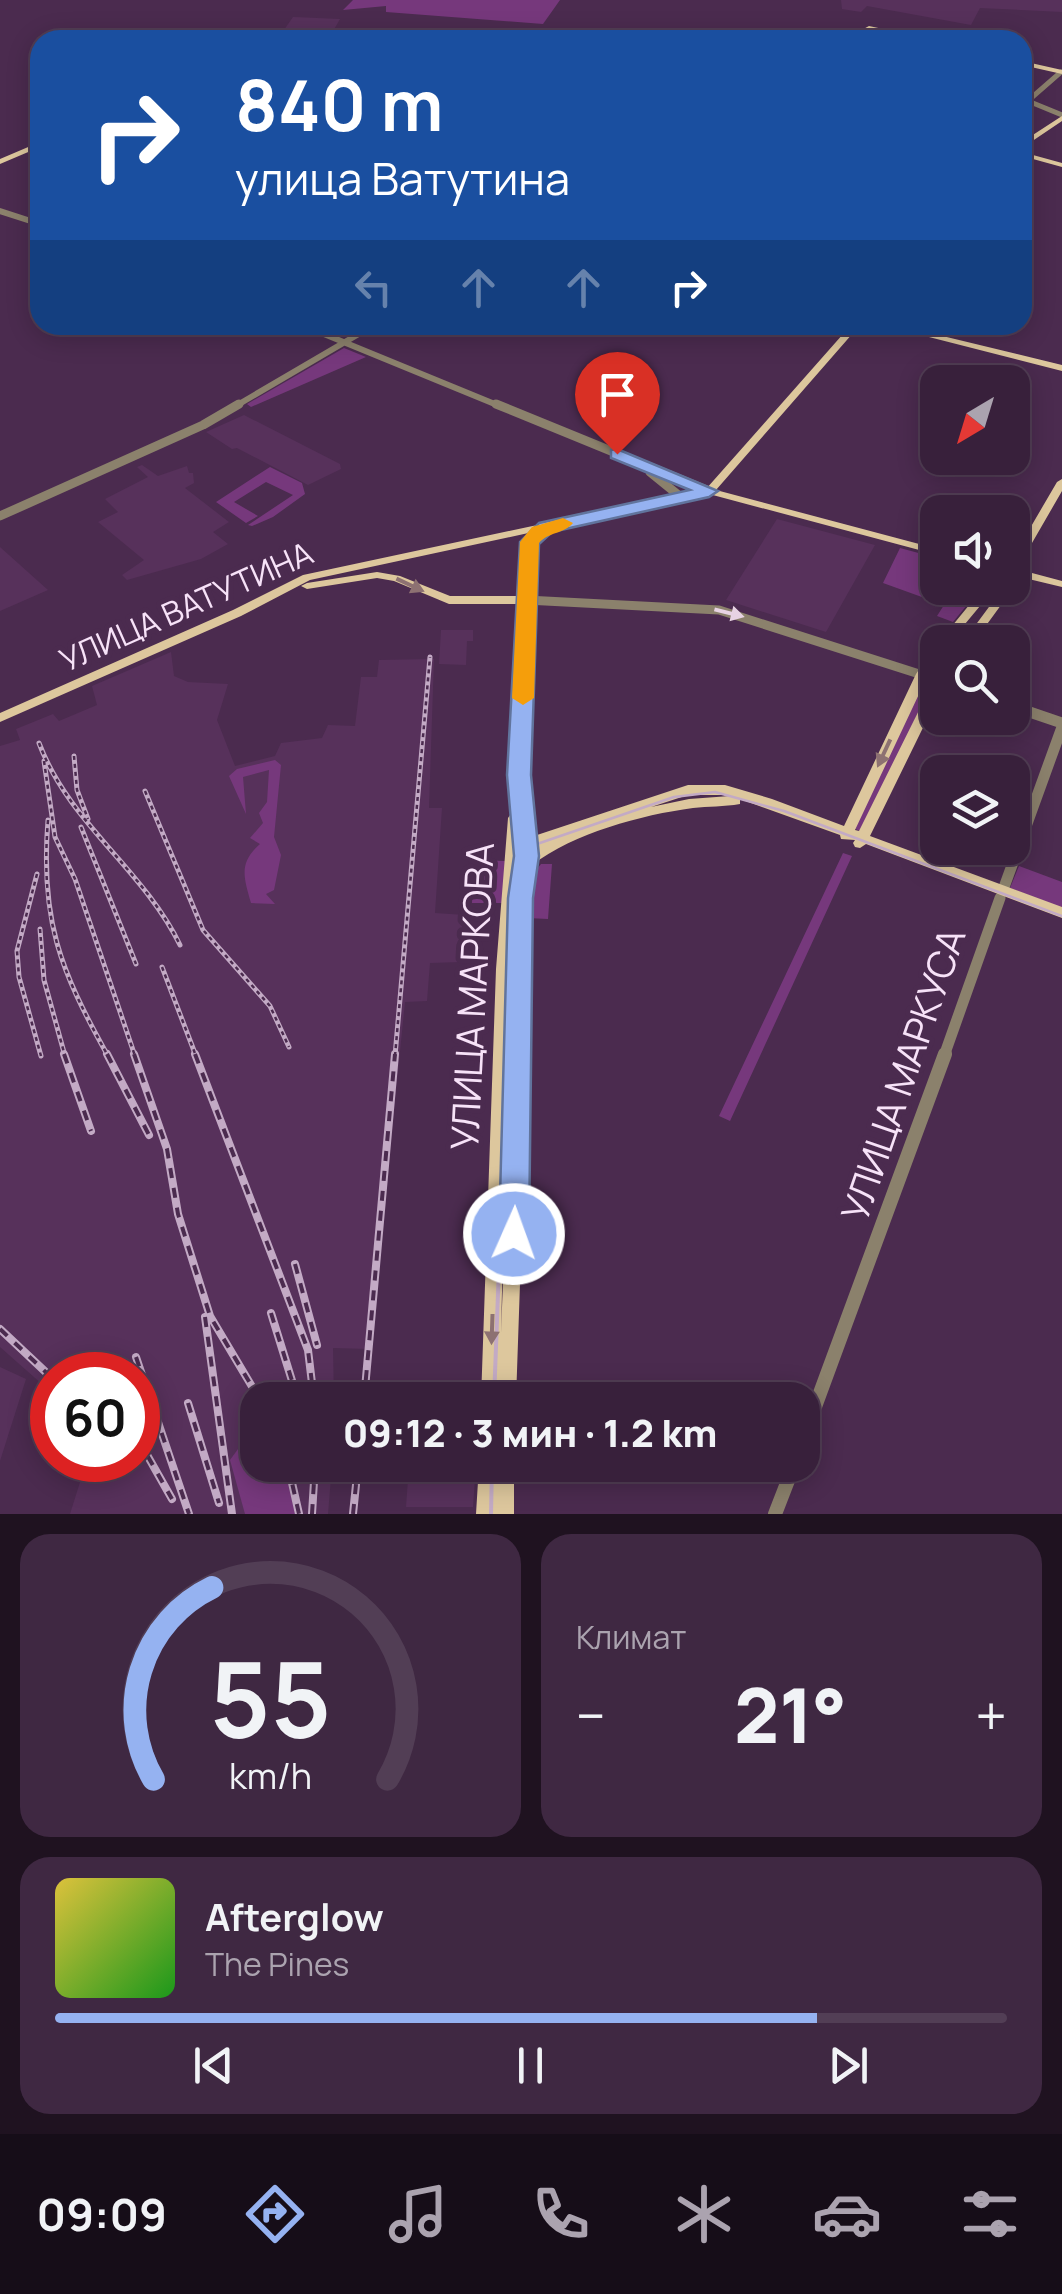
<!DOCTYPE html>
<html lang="ru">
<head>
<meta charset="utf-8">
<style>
  :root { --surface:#38203b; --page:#3f2842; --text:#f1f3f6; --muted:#aba3af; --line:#523e55; --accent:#95b2f1 }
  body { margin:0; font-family:Manrope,sans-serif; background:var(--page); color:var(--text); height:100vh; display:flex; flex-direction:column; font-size:38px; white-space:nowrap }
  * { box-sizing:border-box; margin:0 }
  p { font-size:32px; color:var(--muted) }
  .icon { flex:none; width:55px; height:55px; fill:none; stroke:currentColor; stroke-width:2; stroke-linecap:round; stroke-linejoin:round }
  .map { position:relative; height:1514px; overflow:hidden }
  .details { display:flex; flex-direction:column; gap:20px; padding:20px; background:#1f1220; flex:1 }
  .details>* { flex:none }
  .top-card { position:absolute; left:30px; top:30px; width:1002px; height:305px; border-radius:30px; box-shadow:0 5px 25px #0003,0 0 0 2px var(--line); background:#1a4fa0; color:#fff; overflow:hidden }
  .needle { width:65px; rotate:218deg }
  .fabs { position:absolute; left:920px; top:365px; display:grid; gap:20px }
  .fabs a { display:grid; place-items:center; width:110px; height:110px; border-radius:20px; background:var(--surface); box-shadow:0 5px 25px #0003,0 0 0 2px var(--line); font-size:50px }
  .speed { position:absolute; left:30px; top:1352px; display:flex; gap:20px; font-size:50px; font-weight:700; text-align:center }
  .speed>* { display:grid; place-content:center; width:130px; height:130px; border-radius:50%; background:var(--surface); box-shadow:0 5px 25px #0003,0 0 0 2px var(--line); line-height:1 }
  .speed .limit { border:15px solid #d22; background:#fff; color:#111 }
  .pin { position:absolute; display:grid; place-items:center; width:85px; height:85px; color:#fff; margin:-102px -42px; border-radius:50% 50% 50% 0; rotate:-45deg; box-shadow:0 0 10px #0007 }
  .pin .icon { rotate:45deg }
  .me { position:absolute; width:110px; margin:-55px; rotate:2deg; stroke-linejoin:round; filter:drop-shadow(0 0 8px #0008) }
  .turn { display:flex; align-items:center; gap:35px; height:210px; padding:0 40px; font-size:45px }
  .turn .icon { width:130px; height:130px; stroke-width:2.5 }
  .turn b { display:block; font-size:70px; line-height:85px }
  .lanes { display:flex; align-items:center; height:95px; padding:0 40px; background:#0003; justify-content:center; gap:50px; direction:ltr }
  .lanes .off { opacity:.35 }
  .big { font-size:75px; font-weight:800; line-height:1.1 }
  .details .widget { flex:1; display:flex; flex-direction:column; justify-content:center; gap:15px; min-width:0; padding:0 35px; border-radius:30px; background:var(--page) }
  .details .dial { align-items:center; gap:0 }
  .dial svg { height:260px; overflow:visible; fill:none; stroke:var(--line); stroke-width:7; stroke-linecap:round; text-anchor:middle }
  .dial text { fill:var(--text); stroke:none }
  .song { display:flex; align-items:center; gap:30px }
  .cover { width:120px; height:120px; border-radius:15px; background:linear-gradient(135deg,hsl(50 70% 55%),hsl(120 70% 35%)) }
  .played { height:10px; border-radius:5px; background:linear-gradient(90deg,var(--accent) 80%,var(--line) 80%) }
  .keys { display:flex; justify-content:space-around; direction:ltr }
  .heat { display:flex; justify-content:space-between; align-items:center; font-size:55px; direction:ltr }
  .details .tiles { flex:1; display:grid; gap:20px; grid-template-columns:1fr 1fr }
  .widget:last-child { grid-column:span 2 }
  .trip { position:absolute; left:240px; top:1382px; width:580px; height:100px; border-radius:30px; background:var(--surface); box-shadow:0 5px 25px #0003,0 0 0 2px var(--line); font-weight:800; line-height:100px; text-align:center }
  .tab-bar { display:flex; height:160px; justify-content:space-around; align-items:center; background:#160d18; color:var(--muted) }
  .tab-bar .icon { width:70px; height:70px }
  .tab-bar .current { color:var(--accent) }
  .tab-bar b { font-size:45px; color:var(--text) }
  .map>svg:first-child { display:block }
</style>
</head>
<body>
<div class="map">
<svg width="1062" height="1514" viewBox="0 0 1062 1514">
  <rect width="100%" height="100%" fill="#4b2b4f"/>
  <path fill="#57315b" d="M 841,0 L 1062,0 L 1062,12 L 980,8 L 971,25 L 867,6 L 861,12 L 842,9 Z
    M 293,17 L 294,17 L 340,19 L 328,40 L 277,40 Z
    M 244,415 L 340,464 L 341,469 L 308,485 L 237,448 L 232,449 L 206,432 Z
    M 142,465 L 158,476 L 187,466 L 189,473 L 193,473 L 194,483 L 185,488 L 229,522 L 213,532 L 228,544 L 201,559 L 127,580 L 122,575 L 144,560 L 98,522 L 118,512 L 105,499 L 148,477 L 137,467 Z
    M 777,519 L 875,545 L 826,632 L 726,600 Z
    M 0,547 L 48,590 L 0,611 Z
    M 441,630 L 473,630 L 473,641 L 467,641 L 466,665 L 439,664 Z
    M 171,652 L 174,676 L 188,682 L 228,684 L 217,720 L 235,766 L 275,756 L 281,743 L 322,738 L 328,725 L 355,726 L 361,677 L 377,677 L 379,660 L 434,659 L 429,808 L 442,808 L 435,913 L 465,915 L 461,962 L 430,963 L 427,1001 L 405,1002 L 370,1349 L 333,1348 L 334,1400 L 258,1400 L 258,1465 L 332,1465 L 328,1514 L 70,1514 L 87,1460 L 138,1460 L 138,1375 L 52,1375 L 52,1393 L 0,1347 L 0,746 L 20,740 L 16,729 L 53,714 L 59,721 L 97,705 L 92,686 Z
    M 0,1367 L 26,1379 L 0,1461 Z
    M 414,1382 L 481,1382 L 480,1400 L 413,1400 Z
    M 409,1465 L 476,1465 L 473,1507 L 406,1507 Z"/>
  <path fill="#76387c" d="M 353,0 L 560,0 L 543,24 L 386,12 L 386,6 L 343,10 Z
    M 344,348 L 366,357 L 251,407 L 247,404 Z
    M 270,467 L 302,483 L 305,494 L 273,517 L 252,526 L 248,525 L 293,495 L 266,482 L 234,502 L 258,516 L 246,523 L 216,502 Z
    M 900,548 L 937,558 L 938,588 L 981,588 L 953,622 L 937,616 L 944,605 L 883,583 Z
    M 922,682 L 931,685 L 862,832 L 853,828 Z
    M 275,760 L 281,765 L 274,837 L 281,855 L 274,890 L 266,894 L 275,904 L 251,903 C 244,878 238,863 260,844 L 250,838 L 263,823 L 259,813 L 267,802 L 269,770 L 243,777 L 246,814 L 229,776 L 237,769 Z
    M 843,853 L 852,856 L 730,1121 L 719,1116 Z
    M 474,860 L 505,861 L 503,903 L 472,903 Z
    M 541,864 L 552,864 L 548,919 L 527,918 L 529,879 Z
    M 1019,866 L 1062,882 L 1062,908 L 1010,888 Z
    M 253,1394 L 258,1400 L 258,1465 L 284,1465 L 295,1514 L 245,1514 L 230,1460 L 249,1434 L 249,1398 Z"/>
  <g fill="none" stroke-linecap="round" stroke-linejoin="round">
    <path stroke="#8b816c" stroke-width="5" d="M 1028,101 L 1062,115
      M 1022,106 L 1061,72
      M 35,143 L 40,141"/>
    <path stroke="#8b816c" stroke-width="6" d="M 0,211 L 40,224
      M 302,325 L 502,407
      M 234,407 L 374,325"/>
    <path stroke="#8b816c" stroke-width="9" d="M 496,404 L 709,491
      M 650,472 L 682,498
      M 0,516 L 203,425 L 239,404
      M 526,600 L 719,610 L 938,680"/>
    <path stroke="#8b816c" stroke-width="11" d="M 1012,706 L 1062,723
      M 1003,890 L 1062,727
      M 944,1056 L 1000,898"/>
    <path stroke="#8b816c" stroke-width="14" d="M 802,1442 L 945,1054
      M 775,1514 L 794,1465"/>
    <path fill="#ddc79d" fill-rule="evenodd" d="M 869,26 L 925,38 L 928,40 C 911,40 880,28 867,31 C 858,34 854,39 843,40 Z
      M 1022,61 L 1062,70 L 1062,74 L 1022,65 Z
      M 1062,116 L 1062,121 L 1022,148 L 1022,142 Z
      M 40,142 L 40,147 L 0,164 L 0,159 Z
      M 1022,152 L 1062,163 L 1062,167 L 1022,156 Z
      M 851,325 L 860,325 L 716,490 L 938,549 L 938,555 L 709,494 L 549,528 L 536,540 L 532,556 L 525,775 L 531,837 L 688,785 L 725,785 L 772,799 L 844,826 L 916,674 L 934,647 L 938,646 L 938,660 L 928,675 L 855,830 L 859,831 L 932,684 L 938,680 L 938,697 L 870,836 L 1062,907 L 1062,918 L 866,844 L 860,848 L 855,847 L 853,843 L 855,840 L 841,839 L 840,835 L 740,799 L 740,804 C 724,807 708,806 693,808 C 641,815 574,833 532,865 L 528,898 L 526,1109 L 516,1400 L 481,1400 L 496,969 L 508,818 L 510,815 L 516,813 L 513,775 L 520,604 L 449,604 L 394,581 L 377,578 L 307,589 L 301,586 L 307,583 L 377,572 L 400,576 L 450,596 L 520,596 C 521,576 517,546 533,532 L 310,580 L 241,616 L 0,722 L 0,713 L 233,610 L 303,575 L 706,489 ZM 688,795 L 725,795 L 730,796 L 689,799 L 651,807 ZM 514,922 L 510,1109 L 501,1332 L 510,969 Z
      M 882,325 L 897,325 L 1062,365 L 1062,371 Z
      M 1062,479 L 1062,491 L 1017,569 L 1062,581 L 1062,587 L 1012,575 L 1012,559 L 1057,482 Z
      M 1012,586 L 1014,588 L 1012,590 L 974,642 L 963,642 L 1003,588 Z
      M 983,588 L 995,588 L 950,642 L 939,642 Z
      M 479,1465 L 514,1465 L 514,1514 L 476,1514 Z"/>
    <path stroke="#c3aac5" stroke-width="2.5" d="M 517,867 L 518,782
      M 507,1056 L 517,862 L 537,844 L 674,797 L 715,792 L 784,811 L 1062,916"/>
    <path stroke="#c3aac5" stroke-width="4" d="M 494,1400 L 507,1054
      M 491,1514 L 492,1465"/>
    <g stroke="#c3aac5" stroke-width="5">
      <path id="rail-far1" d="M 39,743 C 69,823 143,869 180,945
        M 74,756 L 77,790 L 88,819
        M 44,761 L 55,837 L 75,879 L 135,1056
        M 145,791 L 203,930 L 270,1006 L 289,1047
        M 48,820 C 40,920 60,970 108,1056
        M 81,827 L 136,964
        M 37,874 L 17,951 L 19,977 L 41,1056
        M 40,929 L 44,980 L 65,1056
        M 162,967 L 196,1056
        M 395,1056 L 430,657"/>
    </g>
    <g stroke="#c3aac5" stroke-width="8">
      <path id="rail" d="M 64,1054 L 91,1131
        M 107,1054 L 149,1135
        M 134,1054 L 167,1149 L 178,1214 L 210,1316 L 260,1400
        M 195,1054 L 308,1350 L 314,1400
        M 295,1264 L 317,1345
        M 271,1313 L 298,1400
        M 205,1317 L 232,1514
        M 0,1329 L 52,1378
        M 136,1357 L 189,1514
        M 364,1400 L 395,1054
        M 188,1403 L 219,1503
        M 138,1439 L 172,1499
        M 288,1465 L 299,1514
        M 312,1514 L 315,1465
        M 353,1514 L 358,1465"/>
    </g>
    <use href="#rail-far1" stroke="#4b2b4f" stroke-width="2.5" stroke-dasharray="4" stroke-linecap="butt"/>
    <use href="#rail" stroke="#4b2b4f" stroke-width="4" stroke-dasharray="10" stroke-linecap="butt"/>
  </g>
  <defs><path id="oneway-solid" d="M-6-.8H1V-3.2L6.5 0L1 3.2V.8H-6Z" transform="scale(2.5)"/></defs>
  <g fill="#8d7172">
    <use href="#oneway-solid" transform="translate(410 585) rotate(25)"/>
    <use href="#oneway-solid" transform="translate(884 753) rotate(115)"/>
    <use href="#oneway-solid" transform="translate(492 1329) rotate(92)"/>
  </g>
  <use fill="#e7d3e3" href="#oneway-solid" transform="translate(729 613) rotate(14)"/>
  <path fill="#95b2f1" stroke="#61749d" stroke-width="2.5" d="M 617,449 L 718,491 L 709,497 L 552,532 L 539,544 L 531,775 L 539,856 L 533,898 L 529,1234 L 525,1244 L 514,1248 L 503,1244 L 499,1234 L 508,898 L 514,856 L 507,775 L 520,542 L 539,523 L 690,490 L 611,458 L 611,450 Z"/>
  <path fill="#f59e0b" d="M 563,518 L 573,523 C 564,534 548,532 539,543 L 534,698 L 523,705 L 512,698 L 520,542 L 532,527 Z"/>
  <g text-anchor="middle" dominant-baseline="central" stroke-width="10" stroke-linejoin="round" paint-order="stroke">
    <g font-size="32" fill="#f7e2f8" stroke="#4b2b4f">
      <text transform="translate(186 606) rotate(-24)">УЛИЦА ВАТУТИНА</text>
    </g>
    <g font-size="38" fill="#f7e2f8" stroke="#4b2b4f">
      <text transform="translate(471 996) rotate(-87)">УЛИЦА МАРКОВА</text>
      <text transform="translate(902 1074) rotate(-71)">УЛИЦА МАРКУСА</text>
    </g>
  </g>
</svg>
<div class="fabs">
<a><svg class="needle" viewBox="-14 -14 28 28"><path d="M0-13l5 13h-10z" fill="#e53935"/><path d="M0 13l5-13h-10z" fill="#aba3af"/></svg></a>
<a><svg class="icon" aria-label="sound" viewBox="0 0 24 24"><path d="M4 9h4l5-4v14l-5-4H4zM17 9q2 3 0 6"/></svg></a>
<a><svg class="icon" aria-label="search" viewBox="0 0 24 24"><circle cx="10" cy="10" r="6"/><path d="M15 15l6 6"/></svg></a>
<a><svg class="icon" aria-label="layers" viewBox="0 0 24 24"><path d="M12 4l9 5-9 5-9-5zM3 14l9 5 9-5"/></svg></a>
</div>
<div class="speed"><div class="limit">60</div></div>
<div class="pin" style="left:617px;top:454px;background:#d93025"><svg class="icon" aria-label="arrive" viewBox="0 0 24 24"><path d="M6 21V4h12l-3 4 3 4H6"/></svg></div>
<svg class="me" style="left:514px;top:1234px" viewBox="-20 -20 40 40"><circle r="17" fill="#95b2f1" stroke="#fff" stroke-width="3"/><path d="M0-11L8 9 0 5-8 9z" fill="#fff"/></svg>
<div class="trip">09:12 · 3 мин · 1.2 km</div>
<div class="top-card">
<div class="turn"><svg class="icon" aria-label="right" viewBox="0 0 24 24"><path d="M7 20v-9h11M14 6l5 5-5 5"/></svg><div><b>840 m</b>улица Ватутина</div></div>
<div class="lanes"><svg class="icon off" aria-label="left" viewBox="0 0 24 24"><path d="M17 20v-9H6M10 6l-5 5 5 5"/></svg><svg class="icon off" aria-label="ahead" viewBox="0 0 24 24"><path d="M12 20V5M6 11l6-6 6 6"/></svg><svg class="icon off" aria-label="ahead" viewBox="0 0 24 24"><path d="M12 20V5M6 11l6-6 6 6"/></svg><svg class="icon" aria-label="right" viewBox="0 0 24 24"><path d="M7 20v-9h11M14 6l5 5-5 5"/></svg></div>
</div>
</div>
<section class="details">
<div class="tiles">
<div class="widget dial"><svg viewBox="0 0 100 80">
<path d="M14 69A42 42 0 1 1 86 69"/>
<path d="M14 69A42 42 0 0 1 32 10" stroke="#95b2f1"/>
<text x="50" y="56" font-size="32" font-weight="700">55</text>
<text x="50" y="72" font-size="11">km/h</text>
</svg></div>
<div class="widget"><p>Климат</p>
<div class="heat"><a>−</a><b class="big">21°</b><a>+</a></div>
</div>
<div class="widget">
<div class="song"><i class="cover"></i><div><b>Afterglow</b><p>The Pines</p></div></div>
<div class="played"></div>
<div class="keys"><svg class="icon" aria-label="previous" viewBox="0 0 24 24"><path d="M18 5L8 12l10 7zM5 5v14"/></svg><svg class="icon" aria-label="pause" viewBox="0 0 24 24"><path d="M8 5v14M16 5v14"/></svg><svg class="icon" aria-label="next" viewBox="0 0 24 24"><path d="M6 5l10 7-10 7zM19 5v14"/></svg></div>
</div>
</div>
</section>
<nav class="tab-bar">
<b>09:09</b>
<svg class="icon current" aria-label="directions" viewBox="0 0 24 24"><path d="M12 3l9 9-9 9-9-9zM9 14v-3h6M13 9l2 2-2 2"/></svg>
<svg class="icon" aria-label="music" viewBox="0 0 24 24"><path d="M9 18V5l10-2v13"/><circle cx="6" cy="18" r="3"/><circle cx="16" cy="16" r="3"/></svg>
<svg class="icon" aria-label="phone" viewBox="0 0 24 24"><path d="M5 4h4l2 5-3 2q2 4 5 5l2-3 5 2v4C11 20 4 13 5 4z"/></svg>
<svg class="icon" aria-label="climate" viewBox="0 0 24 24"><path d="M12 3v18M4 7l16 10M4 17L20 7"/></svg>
<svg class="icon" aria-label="car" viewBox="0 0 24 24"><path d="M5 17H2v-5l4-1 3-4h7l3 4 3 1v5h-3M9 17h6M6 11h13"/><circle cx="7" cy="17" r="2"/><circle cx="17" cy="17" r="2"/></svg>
<svg class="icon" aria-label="filters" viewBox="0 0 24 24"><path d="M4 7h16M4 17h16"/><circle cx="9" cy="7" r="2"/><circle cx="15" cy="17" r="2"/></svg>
</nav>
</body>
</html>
